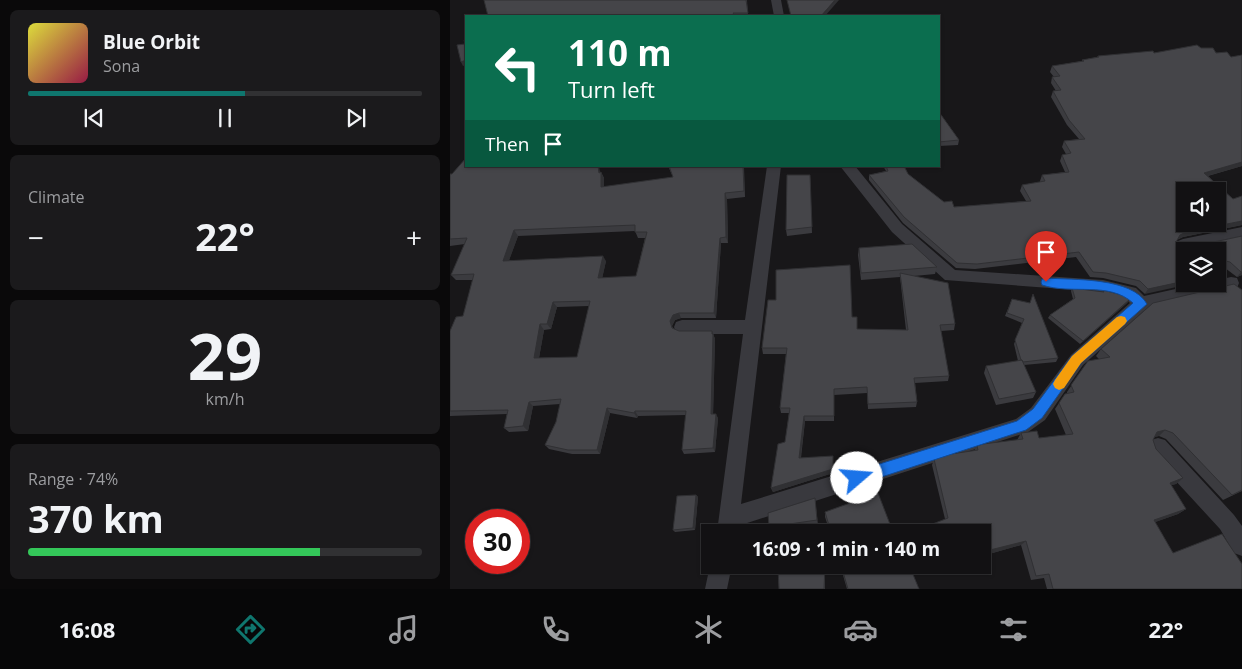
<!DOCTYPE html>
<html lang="en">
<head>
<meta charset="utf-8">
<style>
  :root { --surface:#121113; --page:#1b1a1c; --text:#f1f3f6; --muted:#9c9da0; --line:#313133; --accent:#0f766e }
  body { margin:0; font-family:"Open Sans",sans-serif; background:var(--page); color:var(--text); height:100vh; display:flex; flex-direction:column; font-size:19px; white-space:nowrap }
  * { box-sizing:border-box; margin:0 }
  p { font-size:16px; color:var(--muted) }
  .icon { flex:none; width:28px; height:28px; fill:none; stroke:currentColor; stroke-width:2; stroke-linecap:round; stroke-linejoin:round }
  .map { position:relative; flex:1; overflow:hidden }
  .panel { display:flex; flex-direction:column; gap:10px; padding:10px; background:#0a090a; width:450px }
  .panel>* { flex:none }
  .guide { position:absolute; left:15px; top:15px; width:475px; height:152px; border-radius:0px; box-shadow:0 1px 4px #0004,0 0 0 1px var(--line); background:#0b6e4f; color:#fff; overflow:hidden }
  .buttons { position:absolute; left:726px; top:182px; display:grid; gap:10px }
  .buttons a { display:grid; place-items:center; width:50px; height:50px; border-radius:0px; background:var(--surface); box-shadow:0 1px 4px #0004,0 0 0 1px var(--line); font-size:25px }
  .speed { position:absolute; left:15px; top:509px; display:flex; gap:10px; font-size:25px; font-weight:700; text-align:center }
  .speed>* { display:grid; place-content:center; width:65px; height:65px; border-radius:50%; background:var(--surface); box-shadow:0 1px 4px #0004,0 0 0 1px var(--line); line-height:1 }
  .speed .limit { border:8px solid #d22; background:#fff; color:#111 }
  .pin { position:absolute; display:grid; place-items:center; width:42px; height:42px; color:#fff; margin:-51px -21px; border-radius:50% 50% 50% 0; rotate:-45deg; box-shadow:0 0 5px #0007 }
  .pin .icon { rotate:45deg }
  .me { position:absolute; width:55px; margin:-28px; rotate:72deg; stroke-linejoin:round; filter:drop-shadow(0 0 4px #0008) }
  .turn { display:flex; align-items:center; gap:18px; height:105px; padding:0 20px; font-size:22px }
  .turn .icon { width:65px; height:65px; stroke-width:2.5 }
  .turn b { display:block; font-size:35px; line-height:42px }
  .then { display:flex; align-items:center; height:48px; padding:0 20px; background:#0003; gap:10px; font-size:19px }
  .big { font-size:38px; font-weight:700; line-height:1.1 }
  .panel .tile { flex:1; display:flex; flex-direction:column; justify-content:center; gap:8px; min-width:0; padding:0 18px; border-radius:8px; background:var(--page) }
  .panel .dial { align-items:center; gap:0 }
  .dial b { font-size:65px; line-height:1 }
  .song { display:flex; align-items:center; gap:15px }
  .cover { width:60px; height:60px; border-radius:8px; background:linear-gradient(135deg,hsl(60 70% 55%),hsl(340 70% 35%)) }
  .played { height:5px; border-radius:2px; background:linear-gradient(90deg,var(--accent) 55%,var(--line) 55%) }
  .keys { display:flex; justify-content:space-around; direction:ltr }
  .heat { display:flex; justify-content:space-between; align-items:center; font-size:28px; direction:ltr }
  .charge { height:8px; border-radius:4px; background:linear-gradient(90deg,#34c759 74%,var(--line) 0) }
  .trip { position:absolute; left:251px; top:524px; width:290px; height:50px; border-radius:0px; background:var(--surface); box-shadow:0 1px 4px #0004,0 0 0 1px var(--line); font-weight:700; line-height:50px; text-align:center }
  .dock { display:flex; height:80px; justify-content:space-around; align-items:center; background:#070708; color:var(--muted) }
  .dock .icon { width:35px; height:35px }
  .dock .on { color:var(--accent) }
  .dock b { font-size:22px; color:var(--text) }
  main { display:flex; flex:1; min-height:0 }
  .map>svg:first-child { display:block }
</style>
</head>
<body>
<main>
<section class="panel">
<div class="tile">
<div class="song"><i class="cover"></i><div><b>Blue Orbit</b><p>Sona</p></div></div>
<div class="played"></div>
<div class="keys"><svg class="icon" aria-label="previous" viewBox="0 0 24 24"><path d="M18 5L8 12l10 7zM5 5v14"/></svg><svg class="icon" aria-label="pause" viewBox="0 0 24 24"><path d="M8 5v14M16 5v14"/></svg><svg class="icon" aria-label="next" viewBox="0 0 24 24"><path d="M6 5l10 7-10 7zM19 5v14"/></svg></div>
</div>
<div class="tile"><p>Climate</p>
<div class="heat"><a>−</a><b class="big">22°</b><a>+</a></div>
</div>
<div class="tile dial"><b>29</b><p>km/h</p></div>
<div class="tile"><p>Range · 74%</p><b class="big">370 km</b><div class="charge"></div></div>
</section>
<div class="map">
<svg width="792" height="589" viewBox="0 0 792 589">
  <rect width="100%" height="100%" fill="#181719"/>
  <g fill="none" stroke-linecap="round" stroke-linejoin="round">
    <path fill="#39393e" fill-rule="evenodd" d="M 321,0 L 331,0 L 334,16 L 324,16 Z
      M 317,166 L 331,166 L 291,504 L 566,419 L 581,408 L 621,355 L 680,303 L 675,298 L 653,292 L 495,280 L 442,232 L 390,166 L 405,166 L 452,224 L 505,270 L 653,280 L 686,288 L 694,296 L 748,284 L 768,284 L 768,280 L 781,277 L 787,278 L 789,283 L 787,288 L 781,289 L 696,309 L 633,365 L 595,420 L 578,432 L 288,526 L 287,532 L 267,532 L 293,334 L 232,334 L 226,332 L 224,327 L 226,322 L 232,320 L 295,320 Z
      M 792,227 L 792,239 L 743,249 L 744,251 L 735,251 L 735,257 L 731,255 L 724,247 L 728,241 L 733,239 Z
      M 708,438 L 715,440 L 784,515 L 792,526 L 792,556 L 784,553 L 770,529 L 701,454 L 698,447 L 701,440 Z
      M 260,565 L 282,565 L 277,589 L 255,589 Z"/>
  </g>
  <path fill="#3b3b3f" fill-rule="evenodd" d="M 297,0 L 298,16 L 38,16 Z
    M 751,48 L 781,57 L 792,55 L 792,166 L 758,176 L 783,199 L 792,196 L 792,225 L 733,237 L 727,240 L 726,242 L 733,251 L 695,294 L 686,286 L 653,278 L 640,277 L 626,257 L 525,269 L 506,268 L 453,223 L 419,180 L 419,175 L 436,171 L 433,166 L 454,166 L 458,174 L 494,202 L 504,207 L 576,201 L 570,191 L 572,185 L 590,182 L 590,181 L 592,175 L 615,172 L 610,161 L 612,155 L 616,154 L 612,147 L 614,141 L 629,139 L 617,125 L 601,97 L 603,91 L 606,91 L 601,83 L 602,77 L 604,77 L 600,72 L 602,66 L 632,61 L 632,60 L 647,57 L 648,56 L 704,53 Z
    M 489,112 L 509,140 L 508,145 L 489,146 Z
    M 218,166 L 299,166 L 299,167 L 294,167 L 295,197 L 277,199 L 278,243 L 271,243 L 266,318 L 231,318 L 225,320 L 222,326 L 223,328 L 229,331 L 262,331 L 265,339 L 263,414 L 268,418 L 265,452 L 234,454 L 232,450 L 236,415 L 188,416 L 187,418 L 160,413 L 150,454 L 122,454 L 99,449 L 95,445 L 106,422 L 110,404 L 83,406 L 78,431 L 59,432 L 54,428 L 57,414 L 0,416 L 0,331 L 13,316 L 23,280 L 6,280 L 1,275 L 15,244 L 0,246 L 0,174 L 151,172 L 154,178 L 154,187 L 223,177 ZM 185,231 L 188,238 L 195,238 L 186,276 L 152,278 L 156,261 L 59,260 L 68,236 ZM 139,306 L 127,357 L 89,358 L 94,330 L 101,329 L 107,307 Z
    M 360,175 L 362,233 L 337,236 L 336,230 Z
    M 792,236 L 792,275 L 787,277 L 775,268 L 771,266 L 770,277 L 768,280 L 768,251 L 738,251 L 741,248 L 748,248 Z
    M 409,248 L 487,267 L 485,274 L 464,276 L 505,324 L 504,330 L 491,331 L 499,376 L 498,381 L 465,383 L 467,402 L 466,407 L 418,409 L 417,393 L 384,395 L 384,421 L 355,421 L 351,458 L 383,456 L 383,473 L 323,492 L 321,488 L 335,442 L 339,413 L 331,413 L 330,408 L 336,354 L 313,354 L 312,348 L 402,317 L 407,329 L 456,330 L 450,277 L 411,280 L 408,255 Z
    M 622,288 L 652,292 L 653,290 L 680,299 L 677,303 L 630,344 L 598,318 L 600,315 L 623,299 L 621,291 Z
    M 792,290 L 792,491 L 773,500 L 716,439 L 709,436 L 704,437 L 703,440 L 706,449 L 733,478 L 726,484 L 721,485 L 736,509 L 728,514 L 705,522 L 723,553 L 792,589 L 597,589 L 594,578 L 581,580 L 571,545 L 532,556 L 532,532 L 495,519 L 482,465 L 484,459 L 524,451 L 527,446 L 567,440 L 571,433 L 589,438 L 616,435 L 605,409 L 615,394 L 617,394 L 617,392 L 638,361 L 649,359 L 646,356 L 651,349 Z
    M 562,299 L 608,358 L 606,362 L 574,365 L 586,392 L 583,398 L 546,405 L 534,373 L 536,366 L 568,361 L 564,344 L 572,323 L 555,316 Z
    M 246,495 L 248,497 L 245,530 L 225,532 L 223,530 Z
    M 365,498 L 368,525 L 328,530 L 329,530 L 330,532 L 312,532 L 320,531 L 319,527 Z
    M 375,512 L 443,532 L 380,532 L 375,517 Z
    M 311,565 L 329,565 L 329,567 L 345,565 L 375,565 L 375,589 L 329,589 L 328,569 L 312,570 L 311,568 Z
    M 390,565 L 488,565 L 463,575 L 469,589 L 397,589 Z"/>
  <path fill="#303033" d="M 385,0 L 389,0 L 375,16 L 371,16 Z
    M 16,60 L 16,65 L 13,66 L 11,62 Z
    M 792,162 L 792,166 L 750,178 L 754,173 Z
    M 148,166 L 149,166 L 151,178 L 151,172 L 154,178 L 154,193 L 151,187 Z
    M 275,193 L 277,199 L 278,243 L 276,237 Z
    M 792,221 L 792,225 L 733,237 L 726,240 L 730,235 L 736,232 Z
    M 64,230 L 68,236 L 57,266 L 53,261 Z
    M 270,238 L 271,243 L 266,318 L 264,313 Z
    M 153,256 L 156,261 L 151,284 L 148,278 Z
    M 791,272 L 792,272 L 792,275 L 787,277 Z
    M 735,281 L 735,284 L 740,284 L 695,294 L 698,289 Z
    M 680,299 L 677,303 L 630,344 L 633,341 Z
    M 103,302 L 107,307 L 101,329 L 97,324 Z
    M 229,313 L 231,318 L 225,320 L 222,326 L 224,333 L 220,321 L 223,315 Z
    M 90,324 L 94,330 L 88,363 L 84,358 Z
    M 262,331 L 265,339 L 263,419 L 261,414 Z
    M 79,402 L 83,406 L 78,431 L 73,426 Z
    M 157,408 L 160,413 L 150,454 L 147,450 Z
    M 185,411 L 188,416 L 187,418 L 184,413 Z
    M 266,414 L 268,418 L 265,452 L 263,448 Z
    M 354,416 L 355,421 L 350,462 L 349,458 Z
    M 715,430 L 709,436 L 700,438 L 707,432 Z
    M 383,469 L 383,473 L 323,492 L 321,488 Z
    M 733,478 L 726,484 L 712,488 L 720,483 Z
    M 246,495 L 248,497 L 245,530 L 243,528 Z
    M 736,509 L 728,514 L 697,525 L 704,520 Z
    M 576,541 L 571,545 L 532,556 L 532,552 Z
    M 481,565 L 488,565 L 461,576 L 462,572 Z"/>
  <path fill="#454549" stroke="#303033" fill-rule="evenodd" d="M 34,0 L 296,0 L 298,13 L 283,13 L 285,16 L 38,16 Z
    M 337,0 L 385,0 L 371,16 L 341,16 Z
    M 16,39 L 16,60 L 11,62 L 7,45 L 15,44 L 14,40 Z
    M 747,45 L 751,48 L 763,48 L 766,53 L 777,52 L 781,57 L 792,55 L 792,162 L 754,173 L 783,199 L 792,196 L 792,221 L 736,232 L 730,235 L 726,242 L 733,251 L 735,252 L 735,281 L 698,289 L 690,281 L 656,273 L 643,272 L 629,252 L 527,264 L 507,263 L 454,217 L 419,175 L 438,171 L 436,166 L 454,166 L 458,174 L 494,202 L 502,201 L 504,207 L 581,201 L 572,185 L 595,181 L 592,175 L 619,172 L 612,155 L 621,153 L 614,141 L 635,139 L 619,120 L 603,91 L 611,90 L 602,77 L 610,76 L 602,66 L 634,61 L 632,60 L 649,57 L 648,56 L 703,51 L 704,53 ZM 735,191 L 768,191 L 768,224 L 735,224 Z
    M 489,112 L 509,140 L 489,142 Z
    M 16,158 L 16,166 L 148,166 L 149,173 L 151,172 L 151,187 L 223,177 L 219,166 L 293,166 L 294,191 L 275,193 L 276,237 L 270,238 L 264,313 L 229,313 L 223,315 L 220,321 L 222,328 L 229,331 L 262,331 L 262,334 L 263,334 L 261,414 L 266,414 L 263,448 L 232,450 L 236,411 L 185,411 L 184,413 L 157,408 L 147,450 L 118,450 L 95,445 L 106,422 L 111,399 L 79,402 L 73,426 L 54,428 L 58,410 L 0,411 L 0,331 L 6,317 L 13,316 L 24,274 L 1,275 L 17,238 L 0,239 L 0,174 L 2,174 ZM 185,225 L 185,232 L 197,232 L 186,276 L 148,278 L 153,256 L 53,261 L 64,230 ZM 140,301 L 127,357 L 84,358 L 90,324 L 97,324 L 103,302 Z
    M 337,175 L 360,175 L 362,227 L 336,230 Z
    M 792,236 L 792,272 L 791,272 L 780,262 L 771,260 L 770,277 L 768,277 L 768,251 L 740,251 L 741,248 L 748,248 L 750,245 Z
    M 462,244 L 487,267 L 411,273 L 409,248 Z
    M 400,265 L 402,317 L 407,317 L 407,329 L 458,330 L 450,273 L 498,283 L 505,324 L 490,325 L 499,376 L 464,378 L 467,402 L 418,404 L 417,387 L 384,389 L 384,416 L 354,416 L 349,458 L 383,456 L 383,469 L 321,488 L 328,444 L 335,442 L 340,408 L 330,408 L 337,348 L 312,348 L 318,300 L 326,300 L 326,270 Z
    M 784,284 L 792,290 L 792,490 L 782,495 L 723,433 L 715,430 L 707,432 L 703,440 L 706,449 L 733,478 L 720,483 L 736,509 L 704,520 L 723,553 L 772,534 L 792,564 L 792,589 L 603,589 L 599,574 L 586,576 L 576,541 L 532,552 L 532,532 L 462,532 L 498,518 L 484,459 L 501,454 L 528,450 L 527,446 L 533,444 L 573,439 L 571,433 L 587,431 L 589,438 L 623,434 L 609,403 L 615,394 L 624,392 L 621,385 L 638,361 L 660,357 L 651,349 L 703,303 Z
    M 622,288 L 654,292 L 653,290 L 676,296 L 680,299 L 633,341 L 600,315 L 625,298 Z
    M 583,294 L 608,358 L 573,362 L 572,360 L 571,360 L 565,340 L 574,319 L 557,313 L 562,299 L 580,303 Z
    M 572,360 L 586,392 L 549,399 L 536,366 Z
    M 428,493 L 443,532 L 381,532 L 375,512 Z
    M 246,495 L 243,528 L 223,530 L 227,496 Z
    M 365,498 L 367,520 L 319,527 L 318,513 Z
    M 329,530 L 329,532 L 312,532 L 312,531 Z
    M 311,565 L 328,565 L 328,567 L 311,568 Z
    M 345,565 L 375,565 L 374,589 L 329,589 L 328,568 Z
    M 391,565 L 481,565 L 462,572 L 469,589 L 398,589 Z"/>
  <path fill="#1a73e8" stroke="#114b97" d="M 596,278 C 623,280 682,277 697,304 L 631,363 L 592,418 L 576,430 L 407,485 L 402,483 L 400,478 L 402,473 L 407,471 L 567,421 L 583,409 L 622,356 L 683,303 C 659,281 621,295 592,285 L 591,282 L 592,279 Z"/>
  <path fill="#f59e0b" d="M 671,316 L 675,317 L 677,321 L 675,324 L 631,363 L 614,388 L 609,390 L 605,388 L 603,384 L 605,380 L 622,356 L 667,317 Z"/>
</svg>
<div class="buttons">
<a><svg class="icon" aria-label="sound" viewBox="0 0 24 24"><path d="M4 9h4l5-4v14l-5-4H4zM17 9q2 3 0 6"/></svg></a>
<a><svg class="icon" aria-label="layers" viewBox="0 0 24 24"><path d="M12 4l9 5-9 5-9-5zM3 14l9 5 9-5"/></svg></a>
</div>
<div class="speed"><div class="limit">30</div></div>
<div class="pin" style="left:596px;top:282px;background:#d93025"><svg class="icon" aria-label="arrive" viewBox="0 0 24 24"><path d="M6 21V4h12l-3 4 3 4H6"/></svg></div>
<svg class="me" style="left:407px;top:478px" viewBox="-20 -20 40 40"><circle r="19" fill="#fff"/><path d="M0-13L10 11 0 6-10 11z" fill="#1a73e8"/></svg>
<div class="trip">16:09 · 1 min · 140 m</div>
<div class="guide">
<div class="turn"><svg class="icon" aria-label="left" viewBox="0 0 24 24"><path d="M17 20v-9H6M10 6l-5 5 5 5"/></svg><div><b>110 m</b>Turn left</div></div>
<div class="then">Then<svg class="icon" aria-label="arrive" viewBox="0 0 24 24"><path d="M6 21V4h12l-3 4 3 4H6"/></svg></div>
</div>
</div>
</main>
<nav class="dock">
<b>16:08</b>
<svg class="icon on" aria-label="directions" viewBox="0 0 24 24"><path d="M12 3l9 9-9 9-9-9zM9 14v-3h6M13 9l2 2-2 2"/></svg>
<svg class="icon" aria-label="music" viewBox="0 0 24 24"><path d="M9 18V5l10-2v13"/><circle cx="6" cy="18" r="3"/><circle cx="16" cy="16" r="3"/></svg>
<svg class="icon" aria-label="phone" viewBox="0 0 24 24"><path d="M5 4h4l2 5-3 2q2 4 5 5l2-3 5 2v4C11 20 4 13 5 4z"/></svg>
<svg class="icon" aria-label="climate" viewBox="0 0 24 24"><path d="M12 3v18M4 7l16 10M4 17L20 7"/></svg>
<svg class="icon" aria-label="car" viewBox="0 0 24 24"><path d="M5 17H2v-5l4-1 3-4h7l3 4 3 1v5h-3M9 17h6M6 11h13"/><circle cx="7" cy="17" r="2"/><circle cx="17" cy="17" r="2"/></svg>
<svg class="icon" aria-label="filters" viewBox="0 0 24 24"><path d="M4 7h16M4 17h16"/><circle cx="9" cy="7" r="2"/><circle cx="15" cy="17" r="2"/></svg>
<b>22°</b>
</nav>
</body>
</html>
